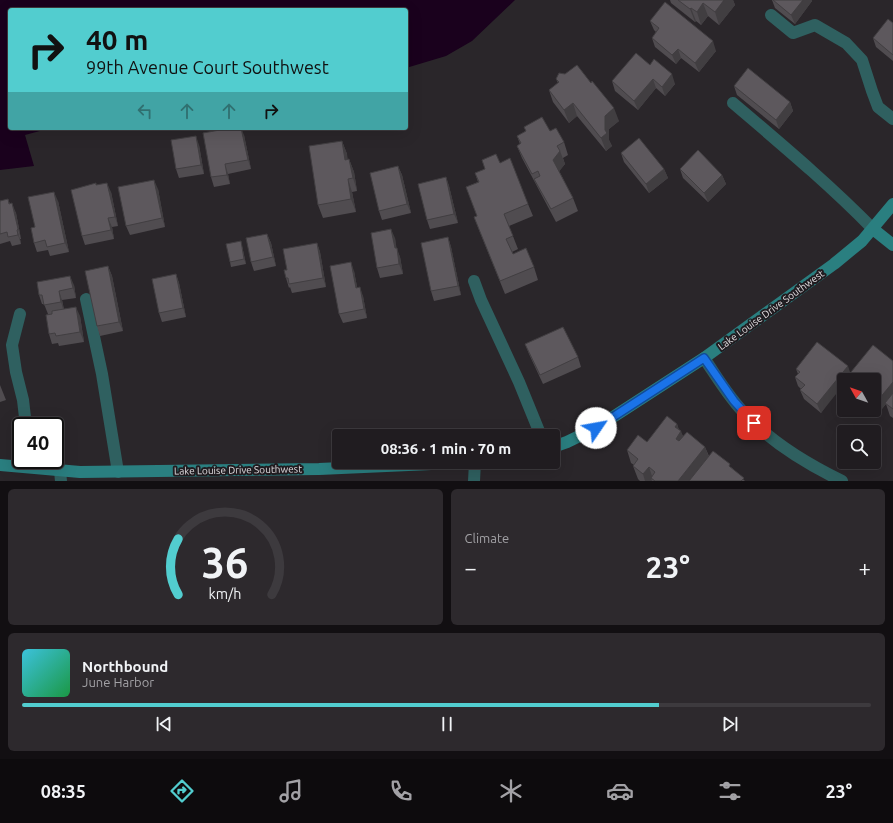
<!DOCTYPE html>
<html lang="en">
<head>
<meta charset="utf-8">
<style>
  :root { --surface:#201c20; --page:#2d292d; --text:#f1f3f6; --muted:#a2a1a5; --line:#3d3a3e; --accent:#52cdcf }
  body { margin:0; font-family:Ubuntu,sans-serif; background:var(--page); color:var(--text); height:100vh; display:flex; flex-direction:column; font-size:15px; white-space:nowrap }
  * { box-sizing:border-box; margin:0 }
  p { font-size:13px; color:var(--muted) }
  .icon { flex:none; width:22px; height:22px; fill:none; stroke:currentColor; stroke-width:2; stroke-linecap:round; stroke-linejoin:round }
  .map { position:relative; height:481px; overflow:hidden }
  .panel { display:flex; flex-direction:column; gap:8px; padding:8px; background:#120f12; flex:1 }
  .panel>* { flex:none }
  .hud { position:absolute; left:8px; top:8px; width:400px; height:122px; border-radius:4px; box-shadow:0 4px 16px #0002,0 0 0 1px var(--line); background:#52cdcf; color:#111; overflow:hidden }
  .needle { width:26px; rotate:310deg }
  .buttons { position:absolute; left:837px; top:373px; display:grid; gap:8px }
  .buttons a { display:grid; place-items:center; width:44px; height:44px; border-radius:4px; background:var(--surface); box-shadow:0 4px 16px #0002,0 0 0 1px var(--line); font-size:20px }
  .speed { position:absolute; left:12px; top:417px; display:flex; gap:8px; font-size:20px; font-weight:700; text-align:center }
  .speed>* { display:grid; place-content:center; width:52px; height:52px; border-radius:50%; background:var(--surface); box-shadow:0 4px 16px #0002,0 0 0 1px var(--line); line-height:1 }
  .speed .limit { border:2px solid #111; border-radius:6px; background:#fff; color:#111 }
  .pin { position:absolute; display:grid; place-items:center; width:34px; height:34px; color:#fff; margin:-17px; border-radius:8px; box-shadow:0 2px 6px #0006 }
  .me { position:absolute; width:44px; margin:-22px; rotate:57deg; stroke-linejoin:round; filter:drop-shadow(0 0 3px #0008) }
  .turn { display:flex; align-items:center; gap:14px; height:84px; padding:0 12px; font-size:18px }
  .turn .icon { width:52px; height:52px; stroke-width:2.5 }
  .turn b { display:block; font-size:28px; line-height:34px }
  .lanes { display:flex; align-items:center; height:38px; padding:0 12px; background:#0003; justify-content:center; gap:20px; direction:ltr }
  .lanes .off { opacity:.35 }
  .big { font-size:30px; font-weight:700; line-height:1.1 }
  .panel .tile { flex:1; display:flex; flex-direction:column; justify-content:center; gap:6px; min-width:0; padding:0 14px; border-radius:6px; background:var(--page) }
  .panel .dial { align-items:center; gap:0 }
  .dial svg { height:104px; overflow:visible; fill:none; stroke:var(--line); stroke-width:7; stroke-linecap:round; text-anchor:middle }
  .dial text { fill:var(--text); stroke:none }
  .song { display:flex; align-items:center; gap:12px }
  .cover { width:48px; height:48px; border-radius:6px; background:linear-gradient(135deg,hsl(190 70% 55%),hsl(140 70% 35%)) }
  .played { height:4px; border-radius:2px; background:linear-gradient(90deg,var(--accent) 75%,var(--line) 75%) }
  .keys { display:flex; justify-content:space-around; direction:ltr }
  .heat { display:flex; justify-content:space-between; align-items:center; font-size:22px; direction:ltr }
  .panel .tiles { flex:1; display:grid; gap:8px; grid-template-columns:1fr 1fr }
  .tile:last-child { grid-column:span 2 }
  .trip { position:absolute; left:332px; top:429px; width:228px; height:40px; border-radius:4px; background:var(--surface); box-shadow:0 4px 16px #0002,0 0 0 1px var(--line); font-weight:700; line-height:40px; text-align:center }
  .tabs { display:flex; height:64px; justify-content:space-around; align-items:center; background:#0d0b0d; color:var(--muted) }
  .tabs .icon { width:28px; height:28px }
  .tabs .active { color:var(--accent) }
  .tabs b { font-size:18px; color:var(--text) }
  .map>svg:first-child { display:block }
</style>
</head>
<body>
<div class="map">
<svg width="893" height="481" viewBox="0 0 893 481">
  <rect width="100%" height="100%" fill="#2a262a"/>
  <path fill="#1a011d" d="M 0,0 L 515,0 L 472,41 L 446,56 L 406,68 L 406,10 L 10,10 L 10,128 L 51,128 L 25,135 L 34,166 L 0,170 Z"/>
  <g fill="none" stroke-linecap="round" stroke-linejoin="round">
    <path stroke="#2f6060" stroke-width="12" d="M 771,15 L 793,33 L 815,25 L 846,43 L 862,60 L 872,91 L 878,107 L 893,119
      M 733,103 C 781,144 829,184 873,229
      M 474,281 L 481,300 L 519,382 L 541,436
      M 86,299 L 102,374 L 118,472
      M 20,314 L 12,345 L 16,372 L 23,400 L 26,426"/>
    <path stroke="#2f6060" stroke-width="12" d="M 704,358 C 717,377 729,398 746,415 C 773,444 807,464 842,481
      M 60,471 L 61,481
      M 474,481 L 475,462"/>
    <path stroke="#2a7f80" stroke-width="12" d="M 873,229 L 893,245
      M 553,447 L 567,442 L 596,428 L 704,358 L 834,264 L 862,241 L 893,204
      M 0,465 L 80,472 L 319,469 L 476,462"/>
  </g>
  <path fill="#504c50" d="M 670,0 L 733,0 L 735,5 L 719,25 L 708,16 L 701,25 L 696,21 L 695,22 L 671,3 Z
    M 772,0 L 812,0 L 812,1 L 795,24 L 775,8 Z
    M 650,21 L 716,51 L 699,72 L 681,58 L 676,64 L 655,47 L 652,38 L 656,32 L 654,30 Z
    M 893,23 L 893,61 L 876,47 L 873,38 Z
    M 650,65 L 675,84 L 665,96 L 656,88 L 638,110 L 615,91 L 612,81 Z
    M 556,79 L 619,121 L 609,129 L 609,140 L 612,146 L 606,151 L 577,116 L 569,123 L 553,102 L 549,90 L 558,83 Z
    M 734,86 L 790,102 L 793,111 L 779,129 L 737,95 Z
    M 524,127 L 550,131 L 564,142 L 568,155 L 563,158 L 565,164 L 559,171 L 573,198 L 578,211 L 556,222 L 522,158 L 517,146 L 520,144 L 517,136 L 526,131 Z
    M 244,135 L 251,169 L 228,174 L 230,184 L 214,187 L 211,177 Z
    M 342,141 L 347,154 L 347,159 L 349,159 L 354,172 L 357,191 L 352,192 L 356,212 L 323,218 L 318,205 Z
    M 199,145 L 204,174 L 179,178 L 176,169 Z
    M 621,153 L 664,169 L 668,178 L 649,193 L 624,162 Z
    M 482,160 L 500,163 L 528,204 L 533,216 L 509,226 L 518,249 L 512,252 L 513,254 L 534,267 L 538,280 L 505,294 L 479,230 L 474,217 L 477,216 L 466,187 L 478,182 L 475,173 L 485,169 Z
    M 398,166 L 402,175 L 411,213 L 382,220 L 379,211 Z
    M 680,169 L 722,175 L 726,184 L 708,202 L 683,178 Z
    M 446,177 L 449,186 L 458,223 L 430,229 L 427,220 Z
    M 96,185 L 111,192 L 118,226 L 112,227 L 114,239 L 85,245 L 82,236 Z
    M 158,189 L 165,227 L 130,235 L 126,226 Z
    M 8,199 L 10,204 L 16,213 L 21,239 L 20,239 L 21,244 L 12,246 L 10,241 L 0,244 L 0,201 Z
    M 58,201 L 69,252 L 50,256 L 48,250 L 37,252 L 34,243 L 35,227 Z
    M 267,234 L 271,243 L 276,266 L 254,271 L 251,262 Z
    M 448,237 L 451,247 L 461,295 L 434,301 L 431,291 Z
    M 395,238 L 396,248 L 400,257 L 403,274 L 380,278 L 377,268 Z
    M 317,243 L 320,252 L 326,287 L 292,293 L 290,287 L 289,288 L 286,278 L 287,270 Z
    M 242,246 L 246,264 L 231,267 L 230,262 Z
    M 108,266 L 112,276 L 123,331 L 100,336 L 97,326 Z
    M 354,271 L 357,287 L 363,296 L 367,318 L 343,323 L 339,314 Z
    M 176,274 L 179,283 L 186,317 L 162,322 L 159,313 Z
    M 74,285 L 76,298 L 62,300 L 64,309 L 80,316 L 84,342 L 59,346 L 58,343 L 52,344 L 49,334 L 48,314 L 44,304 L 42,304 L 39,295 Z
    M 525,344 L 578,357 L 581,367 L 543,384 L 529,354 Z
    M 893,361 L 893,418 L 890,416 L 886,404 L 876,416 L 868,410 L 874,410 L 874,380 L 853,377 L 851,372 Z
    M 796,369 L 851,375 L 847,380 L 844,380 L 821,413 L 804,399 L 800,390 L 801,389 L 798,386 L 795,377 L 798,374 Z
    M 0,385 L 6,400 L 0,402 Z
    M 677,424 L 679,430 L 683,436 L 705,447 L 709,456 L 732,468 L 745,481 L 640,481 L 638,479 L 633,466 L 634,465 L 631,463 L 627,450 L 647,442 Z"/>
  <path fill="#413e41" d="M 724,0 L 733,0 L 735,5 L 719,25 L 715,12 Z
    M 803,0 L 812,0 L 812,1 L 795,24 L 791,15 Z
    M 703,3 L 708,16 L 701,25 L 697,12 Z
    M 691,8 L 696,21 L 695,22 L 690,9 Z
    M 713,41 L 716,51 L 699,72 L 695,63 Z
    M 678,49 L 681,58 L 676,64 L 672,55 Z
    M 672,74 L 675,84 L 665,96 L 662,87 Z
    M 653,79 L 656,88 L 638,110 L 634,101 Z
    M 790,102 L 793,111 L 779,129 L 776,120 Z
    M 573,103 L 577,116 L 569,123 L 564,110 Z
    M 614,108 L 619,121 L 609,129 L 609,140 L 612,146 L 606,151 L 601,138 L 605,130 L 605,116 Z
    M 241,128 L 244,135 L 251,169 L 248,160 Z
    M 196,136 L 199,145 L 204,174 L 201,165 Z
    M 342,141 L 347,154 L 350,173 L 345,160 Z
    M 560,151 L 565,164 L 558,173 L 553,160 Z
    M 349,159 L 354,172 L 357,191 L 353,178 Z
    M 225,164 L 228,174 L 230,184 L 227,175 Z
    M 398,166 L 402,175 L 411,213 L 407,204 Z
    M 664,169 L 668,178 L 649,193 L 646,184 Z
    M 722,175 L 726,184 L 708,202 L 704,193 Z
    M 446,177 L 449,186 L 458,223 L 454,214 Z
    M 348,179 L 352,192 L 356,212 L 351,199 Z
    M 154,180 L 158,189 L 165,227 L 162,218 Z
    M 107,183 L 111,192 L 118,226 L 115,217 Z
    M 54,192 L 58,201 L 69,252 L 65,243 Z
    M 12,203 L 16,213 L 21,239 L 18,229 Z
    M 108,218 L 112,227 L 114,239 L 111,230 Z
    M 391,229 L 395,238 L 398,257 L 395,248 Z
    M 17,230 L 20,239 L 21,244 L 18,235 Z
    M 267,234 L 271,243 L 276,266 L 273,257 Z
    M 448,237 L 451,247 L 461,295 L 458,286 Z
    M 241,241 L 242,246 L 246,264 L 244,259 Z
    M 317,243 L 320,252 L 326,287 L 323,278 Z
    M 397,248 L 400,257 L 403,274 L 399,264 Z
    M 351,262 L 354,271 L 359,297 L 356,288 Z
    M 108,266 L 112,276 L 123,331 L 119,322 Z
    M 176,274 L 179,283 L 186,317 L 183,308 Z
    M 70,276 L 74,285 L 76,298 L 73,288 Z
    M 360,287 L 363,296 L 367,318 L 364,309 Z
    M 59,291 L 62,300 L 64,312 L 61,302 Z
    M 76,307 L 80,316 L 84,342 L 80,332 Z
    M 848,366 L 851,375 L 847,380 L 844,380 L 844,384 L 821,413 L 817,404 Z
    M 893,382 L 893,395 L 885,403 L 886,404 L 876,416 L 874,410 L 874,405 Z
    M 677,424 L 680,433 L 681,431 L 686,444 L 681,451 L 676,439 L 675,427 Z
    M 705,447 L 710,460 L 693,481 L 678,481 Z
    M 649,467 L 653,479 L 651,478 L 652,481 L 645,481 L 643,474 Z"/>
  <path fill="#5d585d" stroke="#413e41" d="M 678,0 L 724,0 L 715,12 L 703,3 L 697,12 L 691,8 L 690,9 Z
    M 773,0 L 803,0 L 791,15 Z
    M 665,2 L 713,41 L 695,63 L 678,49 L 672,55 L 652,38 L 659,28 L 650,21 Z
    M 888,19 L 893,23 L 893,55 L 873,38 Z
    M 636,53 L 650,65 L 654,59 L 672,74 L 662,87 L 653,79 L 634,101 L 612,81 Z
    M 577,65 L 591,83 L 592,81 L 614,108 L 605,116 L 605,130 L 607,133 L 601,138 L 573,103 L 564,110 L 549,90 L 559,82 L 556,79 L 559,73 L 565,74 Z
    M 748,68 L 790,102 L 776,120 L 734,86 Z
    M 542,117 L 550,131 L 556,128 L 564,142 L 557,146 L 560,151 L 553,160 L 573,198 L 551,209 L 534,179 L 540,176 L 538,171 L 532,174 L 517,146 L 521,143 L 517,136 L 526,131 L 524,127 Z
    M 231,128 L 241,128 L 248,160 L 225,164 L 227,175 L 211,177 L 203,133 Z
    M 196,136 L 201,165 L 176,169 L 171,140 Z
    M 639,138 L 664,169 L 646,184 L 621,153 Z
    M 342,141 L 345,160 L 349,159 L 353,178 L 348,179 L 351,199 L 318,205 L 309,146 Z
    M 698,150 L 722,175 L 704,193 L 680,169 Z
    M 496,154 L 500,163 L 510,158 L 528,204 L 504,214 L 513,236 L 506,239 L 513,254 L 526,248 L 534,267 L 500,281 L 474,217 L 477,216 L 466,187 L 479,182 L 475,173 L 485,169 L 482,160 Z
    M 398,166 L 407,204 L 379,211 L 370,173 Z
    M 446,177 L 454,214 L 427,220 L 418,184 Z
    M 154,180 L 162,218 L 126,226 L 118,187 Z
    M 96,183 L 96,185 L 107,183 L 115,217 L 108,218 L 111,230 L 82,236 L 71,190 Z
    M 54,192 L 65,243 L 47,247 L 45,240 L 34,243 L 31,228 L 35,227 L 28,197 Z
    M 8,199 L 9,204 L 12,203 L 18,229 L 17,230 L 18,235 L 8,237 L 7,232 L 0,234 L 0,201 Z
    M 391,229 L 395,248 L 397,248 L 399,264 L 377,268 L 371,233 Z
    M 267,234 L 273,257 L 251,262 L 246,238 Z
    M 448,237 L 458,286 L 431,291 L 421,243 Z
    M 241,241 L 244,259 L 230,262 L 226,244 Z
    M 317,243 L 323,278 L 289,284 L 288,278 L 286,278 L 284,270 L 287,270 L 283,249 Z
    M 351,262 L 356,288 L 360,287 L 364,309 L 339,314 L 330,266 Z
    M 108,266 L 119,322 L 97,326 L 85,271 Z
    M 176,274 L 183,308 L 159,313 L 152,279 Z
    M 70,276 L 73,288 L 59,291 L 61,302 L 44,305 L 42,295 L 39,295 L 37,282 Z
    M 76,307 L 80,332 L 56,336 L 55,333 L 49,334 L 46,315 L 52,314 L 52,311 Z
    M 563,327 L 578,357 L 540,375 L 525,344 Z
    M 817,342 L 848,366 L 817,404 L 800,390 L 805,385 L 795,377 L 800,372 L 796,369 Z
    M 873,345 L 893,361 L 893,382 L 874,405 L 874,380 L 851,380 L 855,375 L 851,372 Z
    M 893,393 L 893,409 L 885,403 Z
    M 667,416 L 677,424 L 675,427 L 681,431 L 676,439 L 679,441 L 687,432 L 705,447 L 678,481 L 655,481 L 651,478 L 655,472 L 649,467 L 643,474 L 633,466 L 638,459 L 627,450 L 638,435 L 647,442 Z
    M 713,451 L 730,464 L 729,466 L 744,478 L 741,481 L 689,481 Z"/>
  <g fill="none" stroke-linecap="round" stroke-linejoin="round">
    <g stroke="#114b97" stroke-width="10">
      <path id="route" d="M 596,428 L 704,358 L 734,401 L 754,423"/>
    </g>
    <use href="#route" stroke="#1a73e8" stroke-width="7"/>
  </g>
  <g text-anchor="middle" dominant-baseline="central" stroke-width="4" stroke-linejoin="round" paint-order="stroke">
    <g font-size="10" fill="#e0dde0" stroke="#201c20">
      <text transform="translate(771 310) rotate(-36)">Lake Louise Drive Southwest</text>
      <text transform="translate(238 470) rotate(-1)">Lake Louise Drive Southwest</text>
    </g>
  </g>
</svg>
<div class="buttons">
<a><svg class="needle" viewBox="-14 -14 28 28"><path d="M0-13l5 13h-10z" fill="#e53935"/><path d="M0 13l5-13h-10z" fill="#a2a1a5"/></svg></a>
<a><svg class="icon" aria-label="search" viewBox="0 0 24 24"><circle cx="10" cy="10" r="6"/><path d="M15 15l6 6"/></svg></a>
</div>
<div class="speed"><div class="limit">40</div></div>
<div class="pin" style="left:754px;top:423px;background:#d93025"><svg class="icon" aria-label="arrive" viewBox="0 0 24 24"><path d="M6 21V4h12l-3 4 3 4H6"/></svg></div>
<svg class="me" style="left:596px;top:428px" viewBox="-20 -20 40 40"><circle r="19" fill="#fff"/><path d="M0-13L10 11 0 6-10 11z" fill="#1a73e8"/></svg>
<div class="trip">08:36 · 1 min · 70 m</div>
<div class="hud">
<div class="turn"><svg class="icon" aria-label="right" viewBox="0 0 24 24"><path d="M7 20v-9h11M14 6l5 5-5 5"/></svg><div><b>40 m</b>99th Avenue Court Southwest</div></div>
<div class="lanes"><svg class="icon off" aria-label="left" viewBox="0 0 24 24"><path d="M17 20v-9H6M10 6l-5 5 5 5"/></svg><svg class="icon off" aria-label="ahead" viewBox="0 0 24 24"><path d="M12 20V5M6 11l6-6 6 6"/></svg><svg class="icon off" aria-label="ahead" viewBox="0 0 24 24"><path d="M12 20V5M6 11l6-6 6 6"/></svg><svg class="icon" aria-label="right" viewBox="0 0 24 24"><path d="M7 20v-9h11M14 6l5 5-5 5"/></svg></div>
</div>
</div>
<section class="panel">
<div class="tiles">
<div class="tile dial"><svg viewBox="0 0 100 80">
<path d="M14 69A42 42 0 1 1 86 69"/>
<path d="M14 69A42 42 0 0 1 14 26" stroke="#52cdcf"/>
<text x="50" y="56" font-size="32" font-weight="700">36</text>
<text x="50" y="72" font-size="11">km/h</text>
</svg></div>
<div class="tile"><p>Climate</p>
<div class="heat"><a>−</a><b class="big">23°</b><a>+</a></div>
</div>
<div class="tile">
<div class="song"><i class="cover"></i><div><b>Northbound</b><p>June Harbor</p></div></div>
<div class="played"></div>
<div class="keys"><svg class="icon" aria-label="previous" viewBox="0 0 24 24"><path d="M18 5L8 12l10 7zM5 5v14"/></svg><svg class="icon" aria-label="pause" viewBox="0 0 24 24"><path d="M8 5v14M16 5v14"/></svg><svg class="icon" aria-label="next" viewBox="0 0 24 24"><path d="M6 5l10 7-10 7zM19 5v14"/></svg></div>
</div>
</div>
</section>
<nav class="tabs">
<b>08:35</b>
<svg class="icon active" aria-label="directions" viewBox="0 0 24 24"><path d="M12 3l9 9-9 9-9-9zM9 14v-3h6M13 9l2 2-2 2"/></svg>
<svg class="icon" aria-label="music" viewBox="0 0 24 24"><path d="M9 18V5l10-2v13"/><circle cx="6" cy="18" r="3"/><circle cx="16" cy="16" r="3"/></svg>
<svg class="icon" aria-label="phone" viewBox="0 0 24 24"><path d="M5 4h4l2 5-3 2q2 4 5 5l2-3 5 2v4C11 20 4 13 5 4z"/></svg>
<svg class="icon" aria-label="climate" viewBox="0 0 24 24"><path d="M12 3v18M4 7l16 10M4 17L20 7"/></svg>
<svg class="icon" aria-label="car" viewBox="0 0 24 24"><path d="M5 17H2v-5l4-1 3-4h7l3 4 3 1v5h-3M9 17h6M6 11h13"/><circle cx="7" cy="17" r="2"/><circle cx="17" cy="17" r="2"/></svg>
<svg class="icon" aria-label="filters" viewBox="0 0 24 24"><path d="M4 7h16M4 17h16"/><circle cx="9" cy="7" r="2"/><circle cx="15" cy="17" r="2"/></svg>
<b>23°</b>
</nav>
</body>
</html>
